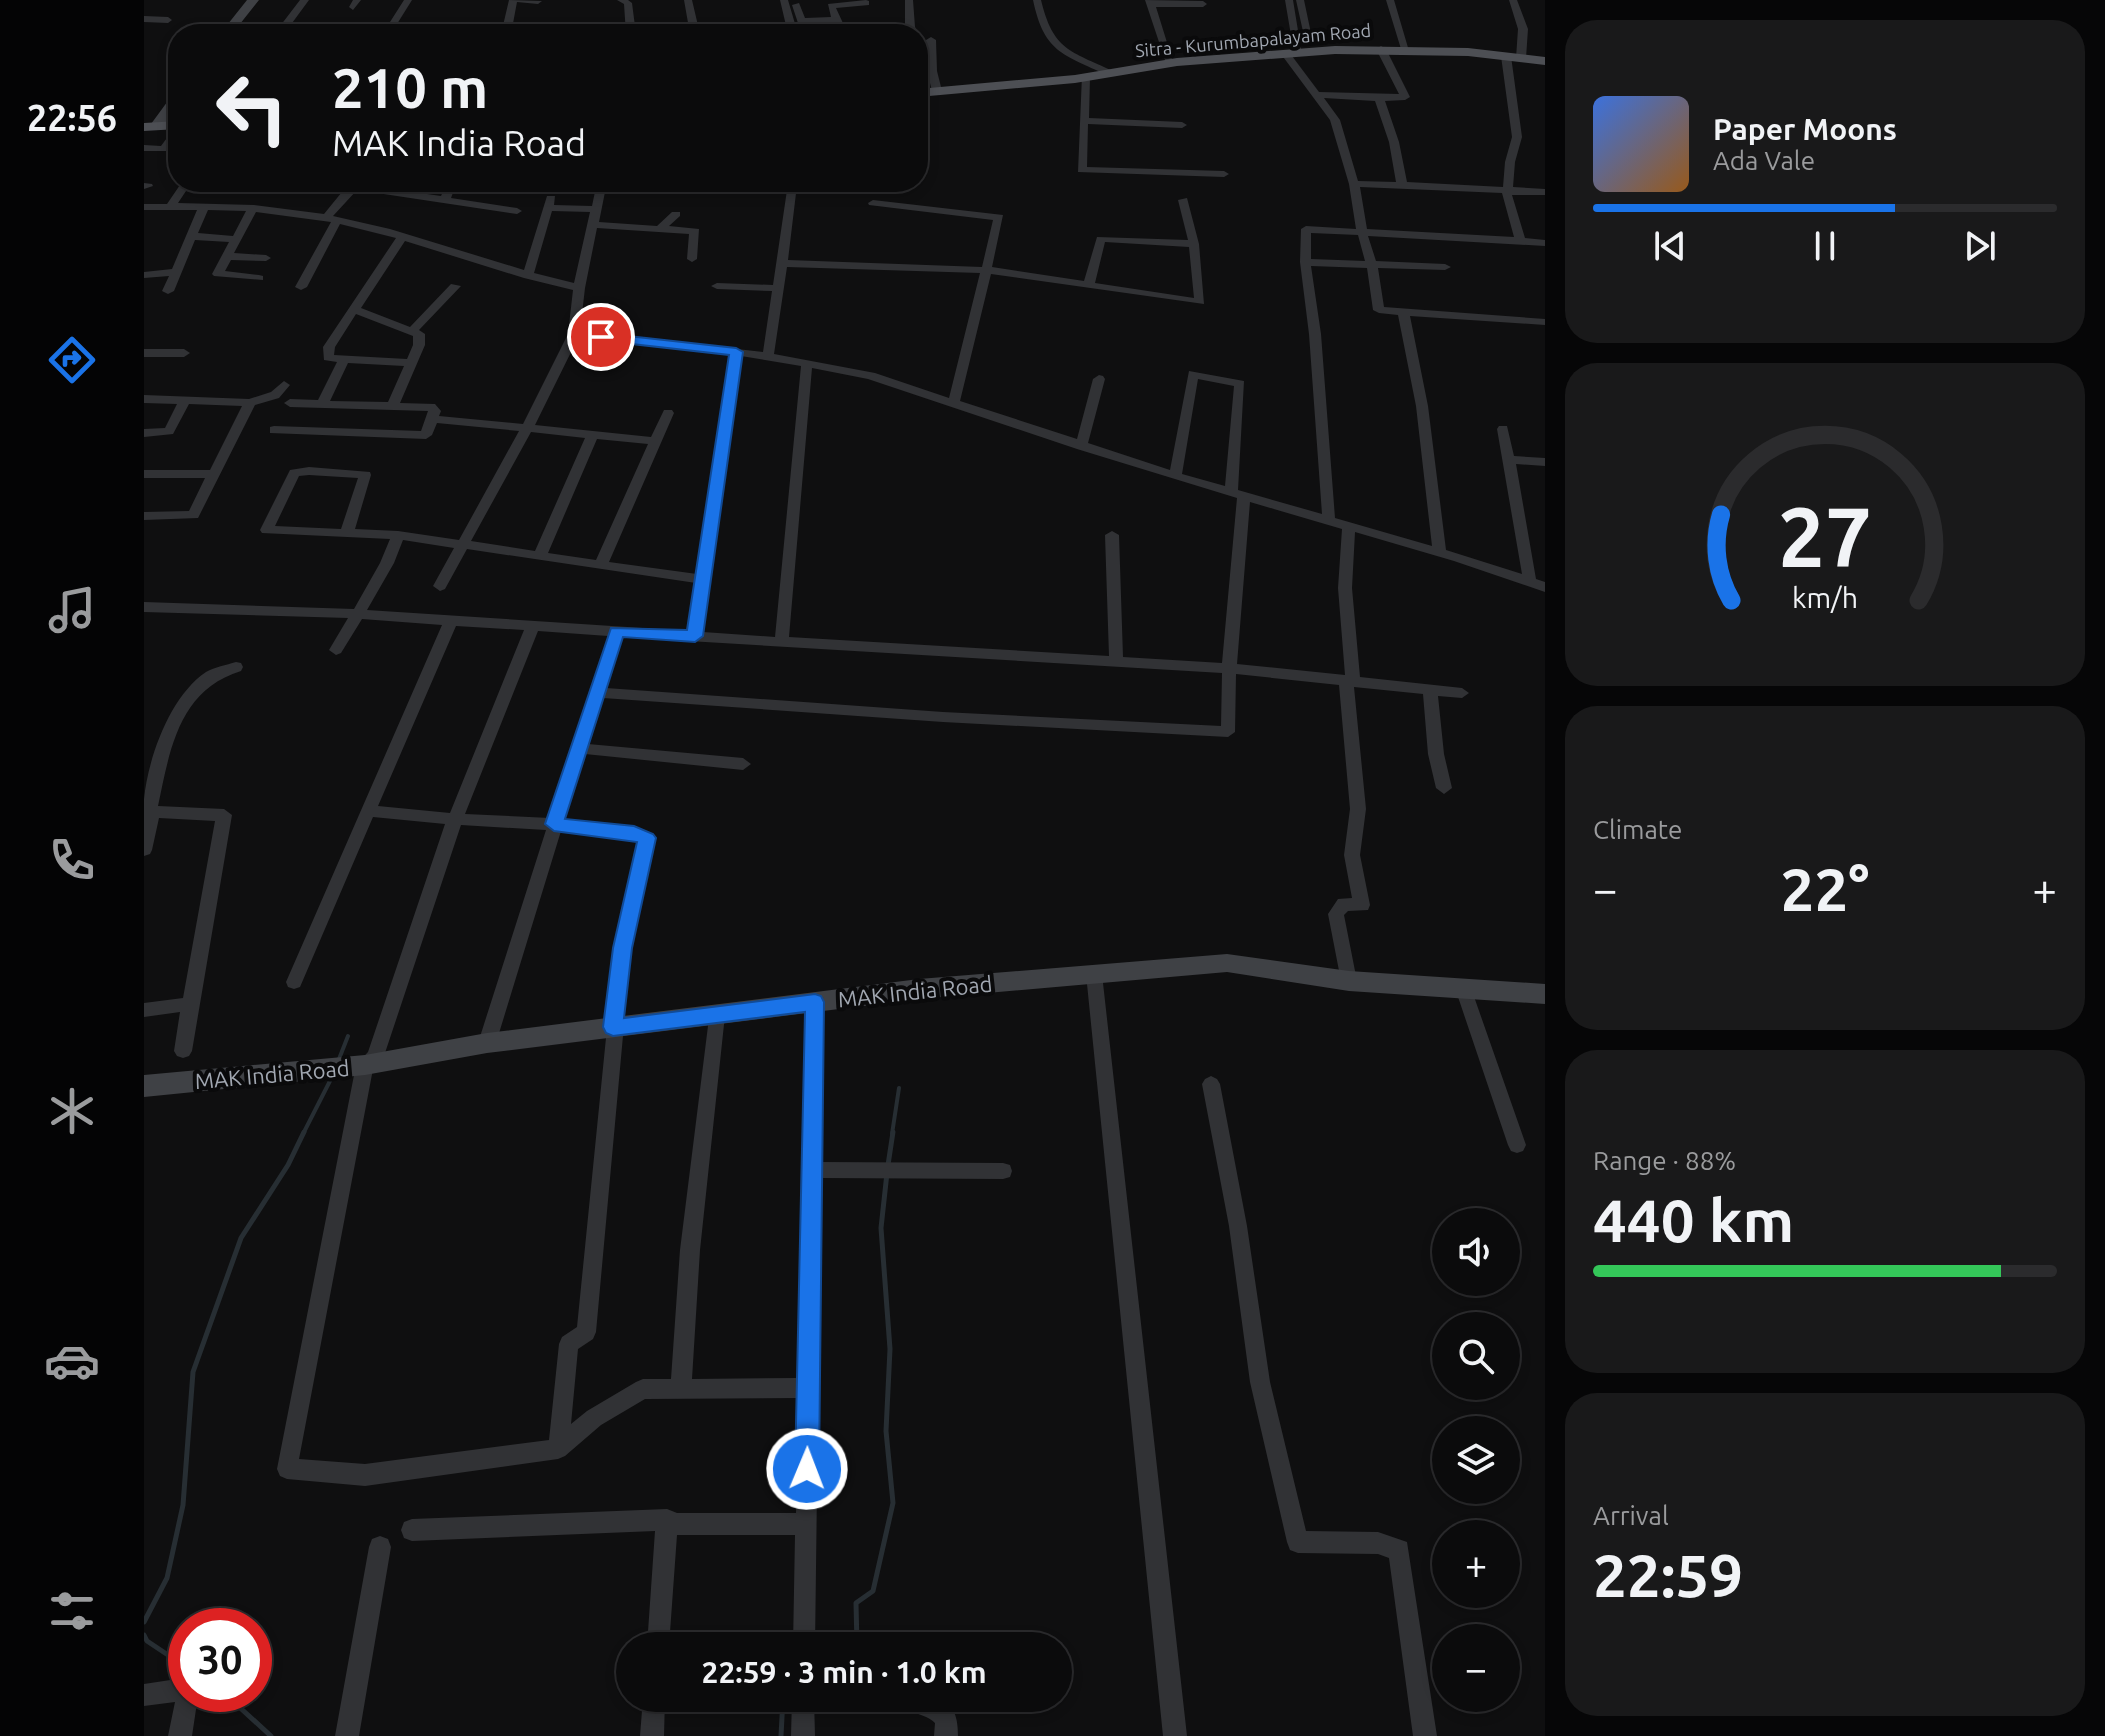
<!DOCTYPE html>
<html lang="en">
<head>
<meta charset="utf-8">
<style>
  :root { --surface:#0b0b0c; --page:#19191a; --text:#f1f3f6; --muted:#9a9b9d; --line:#2b2b2d; --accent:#1a73e8 }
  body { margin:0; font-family:Ubuntu,sans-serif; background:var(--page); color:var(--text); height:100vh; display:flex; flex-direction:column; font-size:30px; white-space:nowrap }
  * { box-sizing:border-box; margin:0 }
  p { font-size:26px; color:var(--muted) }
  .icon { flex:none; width:44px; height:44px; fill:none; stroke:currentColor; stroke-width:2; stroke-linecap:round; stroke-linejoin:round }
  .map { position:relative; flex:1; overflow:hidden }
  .side { display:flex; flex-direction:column; gap:20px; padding:20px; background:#060607; width:560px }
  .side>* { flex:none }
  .guide { position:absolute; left:24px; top:24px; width:760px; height:168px; border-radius:32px; box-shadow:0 4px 12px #0003,0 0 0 2px var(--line); background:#0b0b0c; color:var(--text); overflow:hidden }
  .tools { position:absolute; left:1288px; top:1208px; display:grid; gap:16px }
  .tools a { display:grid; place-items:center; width:88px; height:88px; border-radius:50%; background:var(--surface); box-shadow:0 4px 12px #0003,0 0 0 2px var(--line); font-size:40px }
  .speed { position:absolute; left:24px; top:1608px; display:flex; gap:16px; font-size:40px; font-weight:700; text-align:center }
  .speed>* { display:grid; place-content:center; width:104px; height:104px; border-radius:50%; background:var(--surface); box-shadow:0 4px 12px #0003,0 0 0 2px var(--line); line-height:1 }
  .speed .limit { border:12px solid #d22; background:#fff; color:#111 }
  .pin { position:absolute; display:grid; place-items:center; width:68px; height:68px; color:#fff; margin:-34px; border:4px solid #fff; border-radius:50%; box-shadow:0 2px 8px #0007 }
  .me { position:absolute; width:88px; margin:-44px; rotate:1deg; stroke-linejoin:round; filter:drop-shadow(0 0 6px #0008) }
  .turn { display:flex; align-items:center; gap:28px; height:168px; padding:0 32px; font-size:36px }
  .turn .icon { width:104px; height:104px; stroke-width:2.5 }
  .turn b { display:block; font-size:56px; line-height:68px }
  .big { font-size:60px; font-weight:600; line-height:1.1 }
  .side .tile { flex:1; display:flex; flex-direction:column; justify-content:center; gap:12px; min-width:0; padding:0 28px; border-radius:32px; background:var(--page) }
  .side .dial { align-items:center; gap:0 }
  .dial svg { height:208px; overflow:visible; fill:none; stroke:var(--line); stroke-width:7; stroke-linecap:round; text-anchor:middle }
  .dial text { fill:var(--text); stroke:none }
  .song { display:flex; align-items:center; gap:24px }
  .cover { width:96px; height:96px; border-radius:12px; background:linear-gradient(135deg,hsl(220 70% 55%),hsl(30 70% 35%)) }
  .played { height:8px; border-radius:4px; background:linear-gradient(90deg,var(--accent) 65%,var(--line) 65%) }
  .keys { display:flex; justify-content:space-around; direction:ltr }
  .heat { display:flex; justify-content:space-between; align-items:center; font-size:44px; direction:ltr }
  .charge { height:12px; border-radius:6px; background:linear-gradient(90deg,#34c759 88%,var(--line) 0) }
  .trip { position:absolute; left:472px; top:1632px; width:456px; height:80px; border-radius:40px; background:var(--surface); box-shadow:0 4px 12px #0003,0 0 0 2px var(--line); font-weight:600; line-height:80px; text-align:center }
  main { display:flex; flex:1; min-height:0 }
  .dock { display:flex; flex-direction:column; width:144px; justify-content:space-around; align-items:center; background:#040405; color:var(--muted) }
  .dock .icon { width:56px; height:56px }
  .dock .selected { color:var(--accent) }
  .dock b { font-size:36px; color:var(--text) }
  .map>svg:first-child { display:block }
</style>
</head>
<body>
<main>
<nav class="dock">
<b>22:56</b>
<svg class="icon selected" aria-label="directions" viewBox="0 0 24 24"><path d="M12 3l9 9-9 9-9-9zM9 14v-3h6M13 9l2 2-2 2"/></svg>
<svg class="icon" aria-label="music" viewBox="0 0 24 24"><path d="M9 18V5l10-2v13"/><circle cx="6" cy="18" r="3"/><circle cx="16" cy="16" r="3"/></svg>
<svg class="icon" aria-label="phone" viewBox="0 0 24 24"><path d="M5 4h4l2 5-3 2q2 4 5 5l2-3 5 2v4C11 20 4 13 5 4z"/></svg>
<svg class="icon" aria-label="climate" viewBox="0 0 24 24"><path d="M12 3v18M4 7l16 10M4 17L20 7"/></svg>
<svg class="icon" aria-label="car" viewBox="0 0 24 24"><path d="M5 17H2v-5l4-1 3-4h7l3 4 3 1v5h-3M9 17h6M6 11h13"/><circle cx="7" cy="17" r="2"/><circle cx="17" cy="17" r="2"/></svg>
<svg class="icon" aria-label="filters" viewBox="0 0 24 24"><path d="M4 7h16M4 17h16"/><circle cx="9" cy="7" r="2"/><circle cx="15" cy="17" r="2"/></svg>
</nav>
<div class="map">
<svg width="1401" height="1736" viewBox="0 0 1401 1736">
  <rect width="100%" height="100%" fill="#0f0f10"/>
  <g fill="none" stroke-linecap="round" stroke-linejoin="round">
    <path stroke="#272e33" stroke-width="4" d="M 195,1059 L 204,1036
      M 159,1134 L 189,1075
      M 748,1134 L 755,1088"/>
    <path stroke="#272e33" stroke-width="5" d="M 744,1165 L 749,1132
      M 0,1622 L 23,1578 L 39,1505 L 49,1372 L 97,1238 L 144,1165 L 160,1132
      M 0,1635 L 3,1641 L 42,1667
      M 713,1646 L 712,1603 L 729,1591 L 749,1503 L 742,1431 L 746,1349 L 737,1228 L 743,1173
      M 81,1694 L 127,1736
      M 637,1736 L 639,1698"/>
    <path fill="#313235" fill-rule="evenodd" d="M 156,0 L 165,0 L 140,34 L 130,34 Z
      M 209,0 L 217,0 L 209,10 L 205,7 Z
      M 260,0 L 268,0 L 253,24 L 247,24 L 246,22 Z
      M 365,0 L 398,1 L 394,4 L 373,2 L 367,34 L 357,34 Z
      M 473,0 L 484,0 L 488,3 L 492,34 L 482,34 L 480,4 Z
      M 540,0 L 548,0 L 556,34 L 546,34 Z
      M 636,0 L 644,0 L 654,34 L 644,34 Z
      M 722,0 L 725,1 L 725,5 L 692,8 L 704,34 L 694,34 L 690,23 L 654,23 L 648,5 L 655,3 L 661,18 L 687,17 L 684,4 Z
      M 761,0 L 769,0 L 771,27 L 775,34 L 774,35 L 765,34 L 761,27 Z
      M 889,0 L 897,0 C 909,50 926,51 969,71 L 969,75 L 963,75 C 918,54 900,52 889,0 Z
      M 1001,0 L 1059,1 L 1063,4 L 1059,7 L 1012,7 L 1030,65 L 1022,63 Z
      M 1141,0 L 1149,0 L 1158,55 L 1150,53 Z
      M 1152,0 L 1160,0 L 1168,38 L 1160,36 Z
      M 1242,0 L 1250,0 L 1265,51 L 1257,49 Z
      M 1365,0 L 1373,0 L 1384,29 L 1382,58 L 1377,61 L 1372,58 L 1374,29 Z
      M 0,16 L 24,17 L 28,20 L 24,23 L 0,22 Z
      M 502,26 L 513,34 L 502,34 L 497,29 Z
      M 787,37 L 792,40 L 793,71 L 798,91 L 793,94 L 788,91 L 783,71 L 782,40 Z
      M 1237,46 L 1242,49 L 1266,97 L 1261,100 L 1241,101 L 1255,142 L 1263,182 L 1359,187 L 1361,162 L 1368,137 L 1357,56 L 1362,53 L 1367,56 L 1378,137 L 1371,162 L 1369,187 L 1401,189 L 1401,195 L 1368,195 L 1381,238 L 1401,240 L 1401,246 L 1224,236 L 1232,261 L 1301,264 L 1307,267 L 1301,270 L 1234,268 L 1240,307 L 1401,319 L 1401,325 L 1266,316 L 1284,406 L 1302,550 L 1378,574 L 1353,429 L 1355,426 L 1363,426 L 1370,456 L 1401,458 L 1401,466 L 1372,464 L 1392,579 L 1401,582 L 1401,592 L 1310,561 L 1211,532 L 1208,588 L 1216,677 L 1318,688 L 1325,693 L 1318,698 L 1294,696 L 1300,754 L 1308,788 L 1300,794 L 1292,788 L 1284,754 L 1279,694 L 1210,687 L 1222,809 L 1216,855 L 1226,905 L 1224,910 L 1204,911 L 1200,915 L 1213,981 L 1211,986 L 1205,988 L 1199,986 L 1197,981 L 1184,914 L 1194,899 L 1208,898 L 1200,855 L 1206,809 L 1195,685 L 1092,674 L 1091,732 L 1084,737 L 799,722 L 459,698 L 444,744 L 599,758 L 607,764 L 599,770 L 441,754 L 421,819 L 490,827 L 509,834 L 511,838 L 487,948 L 452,1332 L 449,1339 L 434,1349 L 427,1424 L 443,1411 L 492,1382 L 499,1379 L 527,1379 L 536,1250 L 566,1010 L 572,1008 L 578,1010 L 581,1015 L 556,1250 L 548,1379 L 654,1378 L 662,1002 L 665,997 L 671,995 L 677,997 L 680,1002 L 677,1162 L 859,1163 L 866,1165 L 868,1171 L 866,1177 L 859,1179 L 677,1178 L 671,1646 L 649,1646 L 651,1535 L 533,1535 L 525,1646 L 503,1646 L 511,1531 L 268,1541 L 260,1538 L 257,1530 L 260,1522 L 268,1519 L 523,1509 L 533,1513 L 652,1513 L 654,1398 L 501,1399 L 457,1425 L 421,1456 L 414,1459 L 221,1486 L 143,1479 L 136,1476 L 133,1469 L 212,1065 L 224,1052 L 301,824 L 229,817 L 156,987 L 150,989 L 144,987 L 142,982 L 298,625 L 218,619 L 197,653 L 192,655 L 185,650 L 204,618 L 0,612 L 0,602 L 210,609 L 236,563 L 246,539 L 118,533 L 116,530 L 146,470 L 165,467 L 226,472 L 227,475 L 211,529 L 254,531 L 315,540 L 375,431 L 293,423 L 288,435 L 282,439 L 126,433 L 126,427 L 130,426 L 277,431 L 284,411 L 146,407 L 140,403 L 146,399 L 174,400 L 193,362 L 180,360 L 179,347 L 252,238 L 196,224 L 163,287 L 157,290 L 151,287 L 187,222 L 112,212 L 90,253 L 122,255 L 127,258 L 122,261 L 87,260 L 81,271 L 115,275 L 119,276 L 119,280 L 70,276 L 68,274 L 85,242 L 51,240 L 30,291 L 24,294 L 18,291 L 25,276 L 0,278 L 0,272 L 28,269 L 53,210 L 0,210 L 0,204 L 23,204 L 38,182 L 48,182 L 34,203 L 110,205 L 180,214 L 202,187 L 213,184 L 297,196 L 303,182 L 313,182 L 307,198 L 373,208 L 378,211 L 373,214 L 213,190 L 189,216 L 246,229 L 380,270 L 403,196 L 411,196 L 410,205 L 448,206 L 453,182 L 463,182 L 455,222 L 513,226 L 528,212 L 536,212 L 536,216 L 525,226 L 555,229 L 553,259 L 548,262 L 543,259 L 545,234 L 453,228 L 441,288 L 436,331 L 619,352 L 628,291 L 573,289 L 567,286 L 573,283 L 629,285 L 643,190 L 594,185 L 589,182 L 653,185 L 644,260 L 838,267 L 849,220 L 725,205 L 724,203 L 729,200 L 859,215 L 848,267 L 940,281 L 953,237 L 1044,240 L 1034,200 L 1043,198 L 1055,244 L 1060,304 L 847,274 L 816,401 L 933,439 L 949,379 L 955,375 L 959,376 L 961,379 L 944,443 L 1026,470 L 1045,371 L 1100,381 L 1094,490 L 1178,514 L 1165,334 L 1156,262 L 1157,229 L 1162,226 L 1212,229 L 1205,184 L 1186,120 L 1137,54 L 1145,52 L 1175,92 L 1255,94 L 1232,49 ZM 1180,98 L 1231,101 L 1245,142 L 1252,182 L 1214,181 L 1196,120 ZM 1216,187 L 1358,193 L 1370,237 L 1223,229 ZM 64,210 L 102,211 L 89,236 L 54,233 ZM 408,211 L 446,212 L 430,283 L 390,273 ZM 1167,233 L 1214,235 L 1221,261 L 1167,259 ZM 261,241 L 380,278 L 429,290 L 424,334 L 379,424 L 295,416 L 297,411 L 291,404 L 256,403 L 281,345 L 281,334 L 275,330 L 317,286 L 307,284 L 266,327 L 217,308 ZM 961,242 L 1045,247 L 1050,298 L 951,283 ZM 1167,266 L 1223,268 L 1229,310 L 1235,313 L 1254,315 L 1272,406 L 1288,546 L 1191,518 L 1177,334 ZM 643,267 L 836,273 L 805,398 L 731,373 L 630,354 ZM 212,314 L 269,336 L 269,345 L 263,359 L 190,355 L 191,347 ZM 434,338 L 586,355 L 553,574 L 465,562 L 530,413 L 528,410 L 520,410 L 507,437 L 391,425 ZM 597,356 L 657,366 L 631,637 L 559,632 ZM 204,363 L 260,366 L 244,402 L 186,401 ZM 668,368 L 724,379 L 933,449 L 1093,498 L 1078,663 L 979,657 L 975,535 L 968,531 L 961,535 L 965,656 L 645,637 ZM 1054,379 L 1090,386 L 1081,486 L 1038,474 ZM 387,432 L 441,438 L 391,551 L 327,541 ZM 453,439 L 504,444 L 452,560 L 404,553 ZM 165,475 L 214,478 L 197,529 L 131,526 L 155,476 ZM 1106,502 L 1198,529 L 1194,588 L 1201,675 L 1093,664 ZM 259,540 L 310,548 L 289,586 L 296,591 L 301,589 L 323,549 L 552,583 L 545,631 L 223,610 L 250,563 ZM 312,626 L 380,630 L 306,813 L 234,806 ZM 394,631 L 464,636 L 406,818 L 321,814 ZM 477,637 L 1078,673 L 1077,726 L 799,712 L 462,688 ZM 317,825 L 402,830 L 334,1043 L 337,1048 L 343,1050 L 349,1048 L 352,1043 L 417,831 L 494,841 L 471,948 L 433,1327 L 418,1337 L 415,1344 L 405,1440 L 221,1464 L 155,1459 L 229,1069 L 240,1056 Z
      M 774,75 L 779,78 L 781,94 L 774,93 Z
      M 938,75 L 946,77 L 945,118 L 1038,122 L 1043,125 L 1038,128 L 944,124 L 943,167 L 1080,171 L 1085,174 L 1080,177 L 934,172 Z
      M 34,126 L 34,136 L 24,151 L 0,151 L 0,145 L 17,146 L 31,127 Z
      M 682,182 L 719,182 L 720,184 C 712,189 690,187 682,182 Z
      M 0,183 L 8,184 L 9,186 L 0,189 Z
      M 0,349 L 40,349 L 46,353 L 40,357 L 0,357 Z
      M 140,381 L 146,385 L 135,398 L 111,405 L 54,518 L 0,520 L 0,512 L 45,511 L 61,478 L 0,478 L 0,470 L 66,470 L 98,406 L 45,404 L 29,434 L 0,437 L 0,429 L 21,428 L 33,404 L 0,403 L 0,395 L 105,399 L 127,392 Z
      M 92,662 L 97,663 L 99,667 L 97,671 C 35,690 26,749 14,806 L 80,809 L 88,815 L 48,1051 L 45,1056 L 39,1058 L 33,1056 L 30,1051 L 36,1012 L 0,1017 L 0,1003 L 39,998 L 71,821 L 15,818 L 8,850 L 6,854 L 0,856 C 0,838 0,818 0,799 C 4,758 26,696 62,672 C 71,667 82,665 92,662 Z
      M 950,967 L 956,969 L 958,974 L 1043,1736 L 1019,1736 L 942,974 L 944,969 Z
      M 1319,981 L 1325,983 L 1327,988 L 1382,1145 L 1379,1151 L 1373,1153 L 1367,1151 L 1364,1145 L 1311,988 L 1313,983 Z
      M 1067,1076 L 1073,1079 L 1076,1084 L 1103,1226 L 1126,1382 L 1162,1531 L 1234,1532 L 1263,1542 L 1293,1736 L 1269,1736 L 1245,1558 L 1234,1554 L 1154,1553 L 1146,1550 L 1143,1542 L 1106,1382 L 1085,1226 L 1058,1084 L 1061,1079 Z
      M 236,1536 L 244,1539 L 247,1547 L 215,1736 L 191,1736 L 225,1547 L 228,1539 Z
      M 33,1679 L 42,1682 L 42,1694 L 54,1696 L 48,1736 L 24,1736 L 31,1702 L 0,1706 L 0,1684 Z
      M 499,1698 L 521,1698 L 520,1736 L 496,1736 Z
      M 648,1698 L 670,1698 L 671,1736 L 647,1736 Z
      M 678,1698 L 794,1698 C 811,1705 814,1718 814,1736 L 790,1736 L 791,1723 C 774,1705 713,1710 689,1709 L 681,1706 Z"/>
    <path fill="#3f4145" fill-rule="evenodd" d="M 103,0 L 115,0 L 88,34 L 76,34 Z
      M 34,93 L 34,106 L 17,130 L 7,130 L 7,124 L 29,94 Z
      M 1083,954 L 1205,971 L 1401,984 L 1401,1004 L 1205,991 L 1083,972 L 775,999 L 343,1053 L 221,1075 L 0,1097 L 0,1075 L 221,1055 L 343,1033 L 775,979 Z"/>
    <path fill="#4d4f54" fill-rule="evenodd" d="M 1191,46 L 1324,48 L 1401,57 L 1401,65 L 1324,56 L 1191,54 L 1033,66 L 931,83 L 774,97 L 774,89 L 931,75 L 1033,58 Z
      M 34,121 L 34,129 L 0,131 L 0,123 Z"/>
  </g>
  <path fill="#1a73e8" stroke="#114b97" stroke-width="2" d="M 457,333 L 592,348 L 599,352 L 559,636 L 551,642 L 479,637 L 421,819 L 490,826 L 509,834 L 512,838 L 488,948 L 480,1018 L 671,994 L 677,996 L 680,1002 L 675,1469 L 672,1478 L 663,1481 L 655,1478 L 651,1469 L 661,1012 L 469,1036 L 462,1033 L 459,1027 L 469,948 L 493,842 L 410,831 L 401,824 L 467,628 L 543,630 L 585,355 L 452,340 L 450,337 Z"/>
  <g text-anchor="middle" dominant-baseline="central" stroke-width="8" stroke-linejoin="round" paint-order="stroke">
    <g font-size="18" fill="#a1a7b1" stroke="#0a0a0b">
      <text transform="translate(1109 40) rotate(-5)">Sitra - Kurumbapalayam Road</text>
    </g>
    <g font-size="22" fill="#a1a7b1" stroke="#0a0a0b">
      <text transform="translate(771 991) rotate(-6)">MAK India Road</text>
      <text transform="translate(128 1074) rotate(-5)">MAK India Road</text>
    </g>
  </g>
</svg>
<div class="tools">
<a><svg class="icon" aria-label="sound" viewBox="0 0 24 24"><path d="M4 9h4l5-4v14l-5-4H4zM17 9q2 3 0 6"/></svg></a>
<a><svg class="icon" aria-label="search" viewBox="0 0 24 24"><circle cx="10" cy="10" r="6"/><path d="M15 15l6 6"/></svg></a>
<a><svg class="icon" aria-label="layers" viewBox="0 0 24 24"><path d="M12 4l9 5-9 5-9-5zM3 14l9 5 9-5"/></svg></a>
<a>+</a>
<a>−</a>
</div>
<div class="speed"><div class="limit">30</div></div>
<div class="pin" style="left:457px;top:337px;background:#d93025"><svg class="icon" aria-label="arrive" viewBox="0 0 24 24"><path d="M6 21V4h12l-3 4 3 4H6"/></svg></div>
<svg class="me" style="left:663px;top:1469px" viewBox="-20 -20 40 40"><circle r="17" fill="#1a73e8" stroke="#fff" stroke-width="3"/><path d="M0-11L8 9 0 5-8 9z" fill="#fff"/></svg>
<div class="trip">22:59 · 3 min · 1.0 km</div>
<div class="guide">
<div class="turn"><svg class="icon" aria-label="left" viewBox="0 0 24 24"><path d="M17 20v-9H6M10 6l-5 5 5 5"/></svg><div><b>210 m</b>MAK India Road</div></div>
</div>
</div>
<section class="side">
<div class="tile">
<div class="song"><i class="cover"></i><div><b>Paper Moons</b><p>Ada Vale</p></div></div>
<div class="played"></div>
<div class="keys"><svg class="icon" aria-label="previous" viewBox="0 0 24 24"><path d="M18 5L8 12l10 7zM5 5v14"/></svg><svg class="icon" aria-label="pause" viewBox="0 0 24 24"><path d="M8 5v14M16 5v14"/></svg><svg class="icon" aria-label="next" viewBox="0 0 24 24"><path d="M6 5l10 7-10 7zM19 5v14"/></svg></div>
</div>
<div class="tile dial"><svg viewBox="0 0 100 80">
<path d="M14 69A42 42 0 1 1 86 69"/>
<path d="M14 69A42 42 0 0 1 10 36" stroke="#1a73e8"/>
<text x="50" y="56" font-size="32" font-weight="700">27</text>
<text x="50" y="72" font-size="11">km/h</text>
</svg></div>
<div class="tile"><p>Climate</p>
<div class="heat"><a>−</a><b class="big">22°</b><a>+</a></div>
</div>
<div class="tile"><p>Range · 88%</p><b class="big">440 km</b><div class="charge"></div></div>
<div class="tile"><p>Arrival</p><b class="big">22:59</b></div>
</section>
</main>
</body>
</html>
